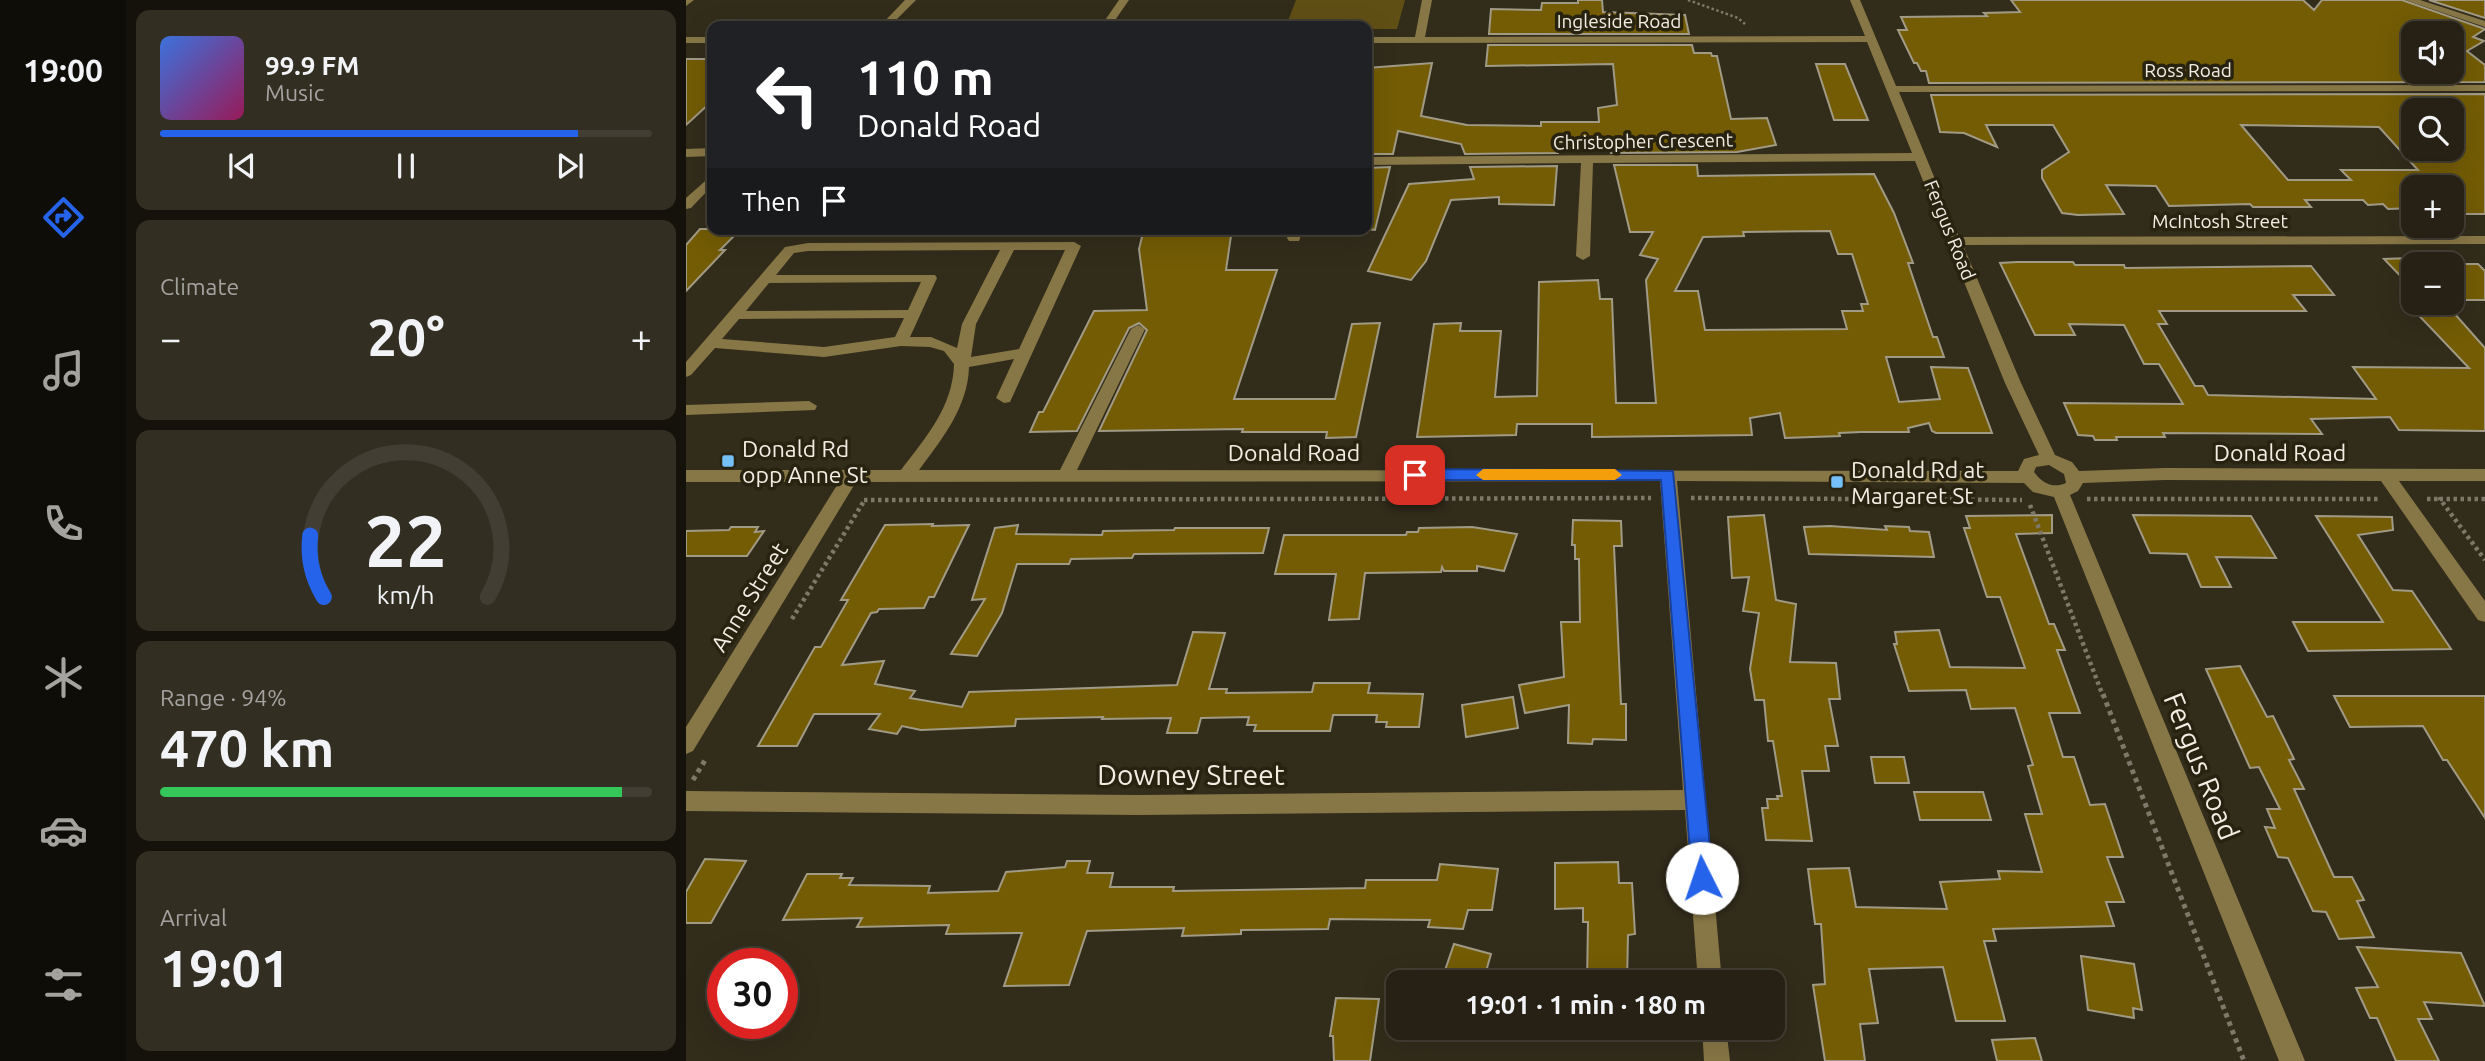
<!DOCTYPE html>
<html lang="en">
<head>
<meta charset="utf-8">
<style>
  :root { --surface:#262114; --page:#322e22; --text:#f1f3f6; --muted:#a4a3a0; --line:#423e34; --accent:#2563eb }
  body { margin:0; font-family:Ubuntu,sans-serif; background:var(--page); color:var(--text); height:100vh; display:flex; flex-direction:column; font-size:26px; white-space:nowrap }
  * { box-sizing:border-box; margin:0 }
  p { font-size:23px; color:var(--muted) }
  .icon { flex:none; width:38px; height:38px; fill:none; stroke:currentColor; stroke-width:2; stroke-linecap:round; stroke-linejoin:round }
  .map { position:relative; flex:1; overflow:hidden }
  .details { display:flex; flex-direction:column; gap:10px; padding:10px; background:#15120b; width:560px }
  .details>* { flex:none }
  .guide { position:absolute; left:21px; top:21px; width:665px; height:214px; border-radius:14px; box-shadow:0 7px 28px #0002,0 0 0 2px var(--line); background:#202124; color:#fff; overflow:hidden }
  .buttons { position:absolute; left:1715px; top:21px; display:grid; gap:14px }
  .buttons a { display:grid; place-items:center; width:63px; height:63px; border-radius:14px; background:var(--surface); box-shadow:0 7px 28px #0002,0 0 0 2px var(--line); font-size:35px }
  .speed { position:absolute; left:21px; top:948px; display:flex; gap:14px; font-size:35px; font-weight:700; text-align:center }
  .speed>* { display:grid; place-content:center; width:91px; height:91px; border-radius:50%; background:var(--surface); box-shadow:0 7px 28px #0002,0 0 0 2px var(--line); line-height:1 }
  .speed .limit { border:10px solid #d22; background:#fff; color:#111 }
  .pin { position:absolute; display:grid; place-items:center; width:60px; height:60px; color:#fff; margin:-30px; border-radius:14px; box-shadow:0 4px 10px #0006 }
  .me { position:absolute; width:77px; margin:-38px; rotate:356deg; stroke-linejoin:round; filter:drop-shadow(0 0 5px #0008) }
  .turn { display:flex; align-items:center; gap:24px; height:147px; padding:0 35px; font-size:32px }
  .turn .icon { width:91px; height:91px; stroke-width:2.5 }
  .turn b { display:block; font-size:49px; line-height:60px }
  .then { display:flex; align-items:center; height:66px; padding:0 35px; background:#0003; gap:14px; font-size:26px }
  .big { font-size:52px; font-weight:700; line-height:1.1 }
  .details .tile { flex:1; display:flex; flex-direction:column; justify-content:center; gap:10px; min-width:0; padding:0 24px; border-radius:14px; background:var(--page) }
  .details .dial { align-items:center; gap:0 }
  .dial svg { height:182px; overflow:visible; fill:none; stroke:var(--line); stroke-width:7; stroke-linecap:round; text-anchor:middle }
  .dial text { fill:var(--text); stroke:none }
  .song { display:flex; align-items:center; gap:21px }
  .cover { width:84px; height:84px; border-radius:10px; background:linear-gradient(135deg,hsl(220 70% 55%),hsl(330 70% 35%)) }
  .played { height:7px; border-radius:4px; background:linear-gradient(90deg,var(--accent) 85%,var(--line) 85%) }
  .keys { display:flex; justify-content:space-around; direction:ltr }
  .heat { display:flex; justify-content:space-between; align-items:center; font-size:38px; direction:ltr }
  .charge { height:10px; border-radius:5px; background:linear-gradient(90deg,#34c759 94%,var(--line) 0) }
  .trip { position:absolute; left:700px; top:970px; width:399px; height:70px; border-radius:14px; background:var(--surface); box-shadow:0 7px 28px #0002,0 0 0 2px var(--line); font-weight:700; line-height:70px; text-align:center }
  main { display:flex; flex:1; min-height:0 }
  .menu { display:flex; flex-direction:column; width:126px; justify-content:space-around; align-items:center; background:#0f0d08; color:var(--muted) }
  .menu .icon { width:49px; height:49px }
  .menu .on { color:var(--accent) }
  .menu b { font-size:32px; color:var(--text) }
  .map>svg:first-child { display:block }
</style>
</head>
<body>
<main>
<nav class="menu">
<b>19:00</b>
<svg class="icon on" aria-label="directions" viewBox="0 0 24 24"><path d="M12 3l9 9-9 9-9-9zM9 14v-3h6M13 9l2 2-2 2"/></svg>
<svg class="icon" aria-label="music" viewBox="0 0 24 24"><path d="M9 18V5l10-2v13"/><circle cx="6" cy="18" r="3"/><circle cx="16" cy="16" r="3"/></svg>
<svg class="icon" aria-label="phone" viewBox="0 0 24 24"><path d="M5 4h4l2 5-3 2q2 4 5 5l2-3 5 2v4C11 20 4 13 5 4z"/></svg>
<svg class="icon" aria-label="climate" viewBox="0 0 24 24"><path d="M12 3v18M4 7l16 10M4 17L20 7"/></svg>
<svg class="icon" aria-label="car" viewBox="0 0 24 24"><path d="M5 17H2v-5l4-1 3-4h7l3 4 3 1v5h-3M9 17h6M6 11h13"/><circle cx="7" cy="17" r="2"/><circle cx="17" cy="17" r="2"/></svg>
<svg class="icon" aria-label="filters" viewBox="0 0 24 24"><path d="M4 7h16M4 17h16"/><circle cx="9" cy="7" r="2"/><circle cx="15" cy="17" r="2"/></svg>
</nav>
<section class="details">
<div class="tile">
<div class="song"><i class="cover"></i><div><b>99.9 FM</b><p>Music</p></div></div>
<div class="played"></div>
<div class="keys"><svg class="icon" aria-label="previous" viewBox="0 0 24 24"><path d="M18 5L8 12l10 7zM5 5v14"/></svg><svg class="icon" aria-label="pause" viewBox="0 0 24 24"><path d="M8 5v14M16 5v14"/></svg><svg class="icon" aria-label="next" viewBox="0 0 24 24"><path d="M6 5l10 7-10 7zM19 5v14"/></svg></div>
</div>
<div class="tile"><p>Climate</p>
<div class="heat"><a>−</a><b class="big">20°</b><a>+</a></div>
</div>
<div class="tile dial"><svg viewBox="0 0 100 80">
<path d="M14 69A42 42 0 1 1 86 69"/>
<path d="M14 69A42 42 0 0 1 8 42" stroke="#2563eb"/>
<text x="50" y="56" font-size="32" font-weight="700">22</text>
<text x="50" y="72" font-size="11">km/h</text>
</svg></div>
<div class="tile"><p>Range · 94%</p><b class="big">470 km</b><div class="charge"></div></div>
<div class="tile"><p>Arrival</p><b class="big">19:01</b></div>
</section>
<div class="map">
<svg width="1799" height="1061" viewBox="0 0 1799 1061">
  <rect width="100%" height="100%" fill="#322c1b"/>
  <path fill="#604f15" d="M 610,0 L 719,0 L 711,29 L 681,29 L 681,26 L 600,26 Z"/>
  <path fill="#735c04" stroke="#a19a85" stroke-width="2" fill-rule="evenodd" d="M 892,0 L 916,0 L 917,12 L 999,15 L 1003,34 L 803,34 L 805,9 L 855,10 L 856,3 L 892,3 Z
    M 1325,0 L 1617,0 L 1628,10 L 1636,0 L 1716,0 L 1799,29 L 1787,37 L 1798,41 L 1781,51 L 1799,65 L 1799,82 L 1243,83 L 1240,71 L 1235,71 L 1231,63 L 1228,63 L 1212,30 L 1221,30 L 1215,17 L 1301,16 L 1298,13 L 1334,12 ZM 1727,33 L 1766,33 L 1766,72 L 1727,72 Z
    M 1743,0 L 1799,0 L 1799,18 Z
    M 802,45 L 1006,45 L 1008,53 L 1025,53 L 1026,56 L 1031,56 L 1045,119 L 1081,118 L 1090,145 L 1051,152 L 925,153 L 922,142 L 872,142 L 872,153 L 779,154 L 775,144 L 712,131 L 707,154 L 681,154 L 681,68 L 746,63 L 735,116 L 781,125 L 855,126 L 855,122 L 913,122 L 912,108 L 931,105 L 927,64 L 800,66 Z
    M 0,59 L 26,59 L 26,101 L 0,125 Z
    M 1130,64 L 1159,64 L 1182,120 L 1148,120 Z
    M 1799,94 L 1799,214 L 1769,214 L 1766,210 L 1766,187 L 1727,187 L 1727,208 L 1702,209 L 1697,204 L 1682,205 L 1677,200 L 1619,200 L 1625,207 L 1567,207 L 1564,204 L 1483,206 L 1470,186 L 1420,185 L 1438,214 L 1392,215 L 1376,213 L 1356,178 L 1356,170 L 1383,152 L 1367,125 L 1300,125 L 1311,147 L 1278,133 L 1254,132 L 1245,95 ZM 1727,110 L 1766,110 L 1766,149 L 1727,149 ZM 1555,125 L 1693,127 L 1732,170 L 1655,170 L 1665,180 L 1602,180 Z
    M 928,165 L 1011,165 L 1012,176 L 1188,174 L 1208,213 L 1227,263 L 1222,263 L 1247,337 L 1251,337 L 1258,357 L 1200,357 L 1213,402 L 1254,399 L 1245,367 L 1282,368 L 1306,433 L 1250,433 L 1246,431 L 1243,423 L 1222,428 L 1223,432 L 1175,432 L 1153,433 L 1154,436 L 1099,438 L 1094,413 L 1064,418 L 1066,435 L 906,437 L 906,424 L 831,424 L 830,435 L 731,437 L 748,324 L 775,323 L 774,331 L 815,331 L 809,397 L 851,396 L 853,282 L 912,280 L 914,299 L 926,299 L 930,403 L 970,403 L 960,280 L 972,259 L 954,255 L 967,232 L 944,232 ZM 1144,231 L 1152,254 L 1166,254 L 1182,304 L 1175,304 L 1177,311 L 1156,311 L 1161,329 L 1019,330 L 1012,291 L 989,291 L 1017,237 L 1058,236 L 1057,232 Z
    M 871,166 L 868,205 L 813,204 L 813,197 L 765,200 L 740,261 L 725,280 L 682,271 L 723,184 L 788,179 L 784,167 Z
    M 704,167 L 689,230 L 681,229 L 681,168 Z
    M 14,229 L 55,229 L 34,250 L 39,250 L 0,291 L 0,245 Z
    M 458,229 L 546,229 L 540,270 L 591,270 L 548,399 L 649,399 L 666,324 L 694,323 L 670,437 L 640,438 L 641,432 L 556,432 L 557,429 L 413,431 L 461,330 L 453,323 L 443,328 L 391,431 L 344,432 L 353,412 L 357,412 L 408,311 L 461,310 L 453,249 Z
    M 1726,258 L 1732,264 L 1727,264 L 1727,289 L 1698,259 Z
    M 1331,262 L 1387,262 L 1389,265 L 1438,265 L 1439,268 L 1625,266 L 1648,295 L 1607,295 L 1620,311 L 1473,311 L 1481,324 L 1472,324 L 1509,386 L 1517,386 L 1522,395 L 1690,399 L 1667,367 L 1783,368 L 1722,304 L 1760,304 L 1799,348 L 1799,431 L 1713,430 L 1704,417 L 1625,419 L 1636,434 L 1477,433 L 1479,437 L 1430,437 L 1431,440 L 1409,440 L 1407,436 L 1392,435 L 1378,403 L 1497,404 L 1473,364 L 1458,364 L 1438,325 L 1383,324 L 1389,335 L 1349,335 L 1314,263 Z
    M 1750,264 L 1792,264 L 1799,271 L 1799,300 L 1766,300 L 1766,264 Z
    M 1078,515 L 1090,600 L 1110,604 L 1104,662 L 1150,663 L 1154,699 L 1143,699 L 1152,746 L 1139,746 L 1143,771 L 1116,771 L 1126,841 L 1080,840 L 1076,808 L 1082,808 L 1081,799 L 1092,799 L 1091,796 L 1096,796 L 1087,741 L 1082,741 L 1078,700 L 1069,700 L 1064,669 L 1073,613 L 1057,611 L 1063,577 L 1046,578 L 1042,517 Z
    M 1366,515 L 1366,533 L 1330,534 L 1363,624 L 1368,624 L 1379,650 L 1371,650 L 1394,713 L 1363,713 L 1377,757 L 1388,757 L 1404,805 L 1419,804 L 1437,857 L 1421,857 L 1438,902 L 1420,902 L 1428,926 L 1307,929 L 1310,941 L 1298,941 L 1319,1021 L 1270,1021 L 1257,967 L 1183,969 L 1192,1023 L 1174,1024 L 1179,1061 L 1139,1061 L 1127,985 L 1139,984 L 1135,924 L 1129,924 L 1122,869 L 1163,868 L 1170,907 L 1261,909 L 1254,882 L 1314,879 L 1312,871 L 1356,872 L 1339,814 L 1356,814 L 1342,766 L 1347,765 L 1329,708 L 1285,709 L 1280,690 L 1223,691 L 1208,644 L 1211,644 L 1209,632 L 1253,630 L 1264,667 L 1339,668 L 1314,597 L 1301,597 L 1278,528 L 1284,528 L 1280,516 Z
    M 1447,515 L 1565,516 L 1590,558 L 1530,557 L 1545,587 L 1515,587 L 1501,554 L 1464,553 Z
    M 1630,516 L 1706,517 L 1707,530 L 1672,535 L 1707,590 L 1726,591 L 1765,649 L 1622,651 L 1607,622 L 1697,622 Z
    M 887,520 L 935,521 L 936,546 L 928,546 L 935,704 L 940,704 L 940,740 L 907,739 L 906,744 L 882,743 L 883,705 L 839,713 L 833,685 L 878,677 L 875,622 L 894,622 L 893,559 L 889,559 L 889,545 L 886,545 Z
    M 247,524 L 246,526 L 283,525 L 248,597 L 243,597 L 238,608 L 193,609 L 191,612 L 185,613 L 156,665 L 198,661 L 189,684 L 229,691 L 224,698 L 276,707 L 283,692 L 491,685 L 507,632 L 539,633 L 523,689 L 541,689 L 540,693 L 626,692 L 628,683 L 684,683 L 682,693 L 737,694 L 733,727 L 700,727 L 701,722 L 690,722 L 691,715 L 647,715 L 644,731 L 568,731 L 570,725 L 561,725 L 563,717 L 515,718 L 511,733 L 481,733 L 485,718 L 416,719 L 417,717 L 330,719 L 329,726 L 235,730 L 216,726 L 211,734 L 183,729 L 194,714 L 128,714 L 111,746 L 72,746 L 129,647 L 135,647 L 162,600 L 155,600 L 199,525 Z
    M 332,525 L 330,534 L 416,535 L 417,531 L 488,530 L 489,528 L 583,528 L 577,553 L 448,554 L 446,558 L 385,559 L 383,564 L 331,564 L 316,613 L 291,656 L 265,654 L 299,599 L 286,600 L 309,528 Z
    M 1144,526 L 1201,530 L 1199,526 L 1223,527 L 1224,531 L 1243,532 L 1248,557 L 1123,554 L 1118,527 Z
    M 45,527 L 72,527 L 69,532 L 78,531 L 61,556 L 0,556 L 0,531 L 43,530 Z
    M 786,527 L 831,534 L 818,571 L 791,566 L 791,571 L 758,571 L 756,567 L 755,572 L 679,573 L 673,619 L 643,620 L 650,574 L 589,574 L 598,535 L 720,535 L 721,532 L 732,532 L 733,528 Z
    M 1554,666 L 1581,717 L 1587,716 L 1608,759 L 1603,760 L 1618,789 L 1608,789 L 1648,877 L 1666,877 L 1678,900 L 1671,901 L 1688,937 L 1653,939 L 1640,912 L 1627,911 L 1602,858 L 1592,857 L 1579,827 L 1589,828 L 1581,809 L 1594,809 L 1573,767 L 1564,768 L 1520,669 Z
    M 1648,696 L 1799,696 L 1799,818 L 1761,760 L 1757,760 L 1737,726 L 1664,727 Z
    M 827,697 L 832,728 L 780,737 L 776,705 Z
    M 1185,757 L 1218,757 L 1223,783 L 1189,783 Z
    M 1228,792 L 1297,792 L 1305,820 L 1234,820 Z
    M 19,859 L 60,861 L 25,923 L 0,923 L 0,892 Z
    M 381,861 L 404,861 L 401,873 L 427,873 L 424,887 L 488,887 L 487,891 L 679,888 L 680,880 L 751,880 L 754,864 L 812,869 L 806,910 L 782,910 L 777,929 L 742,927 L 744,920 L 644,919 L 642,929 L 555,930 L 555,934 L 496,936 L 498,928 L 401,931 L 383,985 L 318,986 L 336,933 L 260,934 L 263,925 L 171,927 L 176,918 L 97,920 L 121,874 L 156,874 L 154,878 L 167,878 L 163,885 L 244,886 L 242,893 L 312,891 L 320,872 L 379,867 Z
    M 932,862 L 933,883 L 946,883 L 949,934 L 942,935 L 941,982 L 901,982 L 902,922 L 897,922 L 897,908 L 869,909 L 869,863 Z
    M 768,944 L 805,954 L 797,982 L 755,982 Z
    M 1671,947 L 1775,953 L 1799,1006 L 1738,1002 L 1746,1019 L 1732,1019 L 1753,1061 L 1710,1061 L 1691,1018 L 1684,1018 L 1670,988 L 1692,987 Z
    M 1395,956 L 1448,964 L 1456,1010 L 1447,1008 L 1448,1018 L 1402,1010 Z
    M 650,998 L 693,999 L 684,1061 L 648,1061 L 647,1036 L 644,1036 Z
    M 1349,1038 L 1356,1061 L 1311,1061 L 1306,1040 Z"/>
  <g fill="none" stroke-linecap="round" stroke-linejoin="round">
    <path stroke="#7d7869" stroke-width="2.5" stroke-dasharray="2.5 2.5" stroke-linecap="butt" d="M 1002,0 L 1052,18 L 1059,24"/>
    <path stroke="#7d7869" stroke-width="4.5" stroke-dasharray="3.5 3.5" stroke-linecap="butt" d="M 1005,498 L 1336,500
      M 1401,499 L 1694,499
      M 1741,499 L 1754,499
      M 1799,499 L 1754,499 L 1799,560
      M 178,500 L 965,498
      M 1344,505 L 1417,696
      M 106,619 L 178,501"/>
    <path stroke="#7d7869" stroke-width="5" stroke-dasharray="4.5 4.5" stroke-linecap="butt" d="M 1417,694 L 1558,1061
      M 7,780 L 21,757"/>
    <path fill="#887746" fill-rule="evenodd" d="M 0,0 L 8,0 L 0,6 Z
      M 219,0 L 230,0 L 204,26 L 194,26 Z
      M 433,0 L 443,0 L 425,26 L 415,26 Z
      M 736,0 L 746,0 L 739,37 L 1179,36 L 1164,0 L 1174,0 L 1210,86 L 1799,85 L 1799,91 L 1213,92 L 1273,237 L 1799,236 L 1799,244 L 1277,245 L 1335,383 L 1369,455 L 1386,462 L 1393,471 L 1479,468 L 1799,469 L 1799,481 L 1713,481 L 1799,601 L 1799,622 L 1792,620 L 1695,481 L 1479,480 L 1397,483 L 1392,491 L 1384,495 L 1619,1061 L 1593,1061 L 1368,497 L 1347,492 L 1338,483 L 991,481 L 1036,982 L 1012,982 L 999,810 L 453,815 L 0,811 L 0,791 L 453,795 L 997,790 L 974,481 L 170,482 L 7,751 L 0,754 L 0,727 L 153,482 L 0,482 L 0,470 L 215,470 C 240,437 267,407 268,364 L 258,351 L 244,347 L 215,346 L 138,357 L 29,348 L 5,375 L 0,377 L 0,362 L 99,247 L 122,243 L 388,242 L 395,246 L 324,402 L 318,403 L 310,398 L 328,359 L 283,367 C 282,407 256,439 233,470 L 374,470 L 445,329 L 452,325 L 459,329 L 391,470 L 1332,471 L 1338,459 L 1353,455 L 1319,383 L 1229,161 L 907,163 L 904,256 L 897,260 L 890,256 L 895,163 L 681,165 L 681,157 L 1226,153 L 1181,42 L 681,43 L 681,37 L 729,37 ZM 314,250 L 276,324 L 271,348 L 245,337 L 224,337 L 251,278 L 249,275 L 90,275 L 108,253 L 122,251 ZM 328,250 L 379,250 L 333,349 L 285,357 L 290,324 ZM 235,282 L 222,310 L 60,311 L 83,283 ZM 218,318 L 209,337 L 138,347 L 36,339 L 53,319 ZM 1363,465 L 1378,474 L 1380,483 C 1367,489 1356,483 1348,472 L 1350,467 Z
      M 1719,0 L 1734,0 L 1799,21 L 1799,27 Z
      M 0,37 L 26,37 L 26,43 L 0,43 Z
      M 26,148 L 26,156 L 0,157 L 0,149 Z
      M 26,175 L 26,186 L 5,208 L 0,209 L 0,198 Z
      M 604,229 L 617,229 L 613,241 L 603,241 L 601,238 Z
      M 123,401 L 131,406 L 129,410 L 0,415 L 0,405 Z
      M 1016,1027 L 1040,1027 L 1044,1061 L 1018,1061 Z"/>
  </g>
  <path fill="#2563eb" stroke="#184099" stroke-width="2" d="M 729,469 L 987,471 L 1027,878 L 1023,885 L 1016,888 L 1009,885 L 1006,878 L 975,480 L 729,480 L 722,475 Z"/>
  <path fill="#f59e0b" d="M 797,469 L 929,469 L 936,475 L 929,480 L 797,480 L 790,475 Z"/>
  <g fill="#75c0f6" stroke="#282211" stroke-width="2.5">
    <rect x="35" y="454" width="14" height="14" rx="3.5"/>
    <rect x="1144" y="475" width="14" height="14" rx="3.5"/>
  </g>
  <g text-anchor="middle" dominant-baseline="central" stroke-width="7" stroke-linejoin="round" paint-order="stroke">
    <g font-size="19" fill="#f1ede2" stroke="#282211">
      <text x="933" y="21">Ingleside Road</text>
      <text x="1502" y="70">Ross Road</text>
      <text transform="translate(957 141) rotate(-1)">Christopher Crescent</text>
      <text x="1534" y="221">McIntosh Street</text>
      <text transform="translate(1264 230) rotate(68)">Fergus Road</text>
    </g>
    <g font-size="23" fill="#f1ede2" stroke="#282211" text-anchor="start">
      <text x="56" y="448">Donald Rd<tspan x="56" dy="26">opp Anne St</tspan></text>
      <text x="1165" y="469">Donald Rd at<tspan x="1165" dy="26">Margaret St</tspan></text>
    </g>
    <g font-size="23" fill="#f1ede2" stroke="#282211">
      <text x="608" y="452">Donald Road</text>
      <text x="1594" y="452">Donald Road</text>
      <text transform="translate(63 597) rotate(-58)">Anne Street</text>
    </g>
    <g font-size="28" fill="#f1ede2" stroke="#282211">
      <text transform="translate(1516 766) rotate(68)">Fergus Road</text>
      <text x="505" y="774">Downey Street</text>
    </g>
  </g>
</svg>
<div class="buttons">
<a><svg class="icon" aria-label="sound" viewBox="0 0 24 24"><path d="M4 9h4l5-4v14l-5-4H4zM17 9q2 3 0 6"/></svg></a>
<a><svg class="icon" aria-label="search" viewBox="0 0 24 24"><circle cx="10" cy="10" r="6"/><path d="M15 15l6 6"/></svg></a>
<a>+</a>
<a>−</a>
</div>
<div class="speed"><div class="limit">30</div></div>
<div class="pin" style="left:729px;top:475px;background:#d93025"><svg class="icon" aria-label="arrive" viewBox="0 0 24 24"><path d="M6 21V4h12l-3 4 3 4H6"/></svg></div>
<svg class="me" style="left:1016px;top:878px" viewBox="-20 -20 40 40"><circle r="19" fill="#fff"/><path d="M0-13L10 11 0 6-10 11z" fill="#2563eb"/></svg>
<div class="trip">19:01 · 1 min · 180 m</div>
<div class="guide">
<div class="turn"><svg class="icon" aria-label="left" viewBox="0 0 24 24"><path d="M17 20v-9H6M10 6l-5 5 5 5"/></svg><div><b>110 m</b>Donald Road</div></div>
<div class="then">Then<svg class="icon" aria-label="arrive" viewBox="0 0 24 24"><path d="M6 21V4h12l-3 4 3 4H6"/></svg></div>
</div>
</div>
</main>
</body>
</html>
